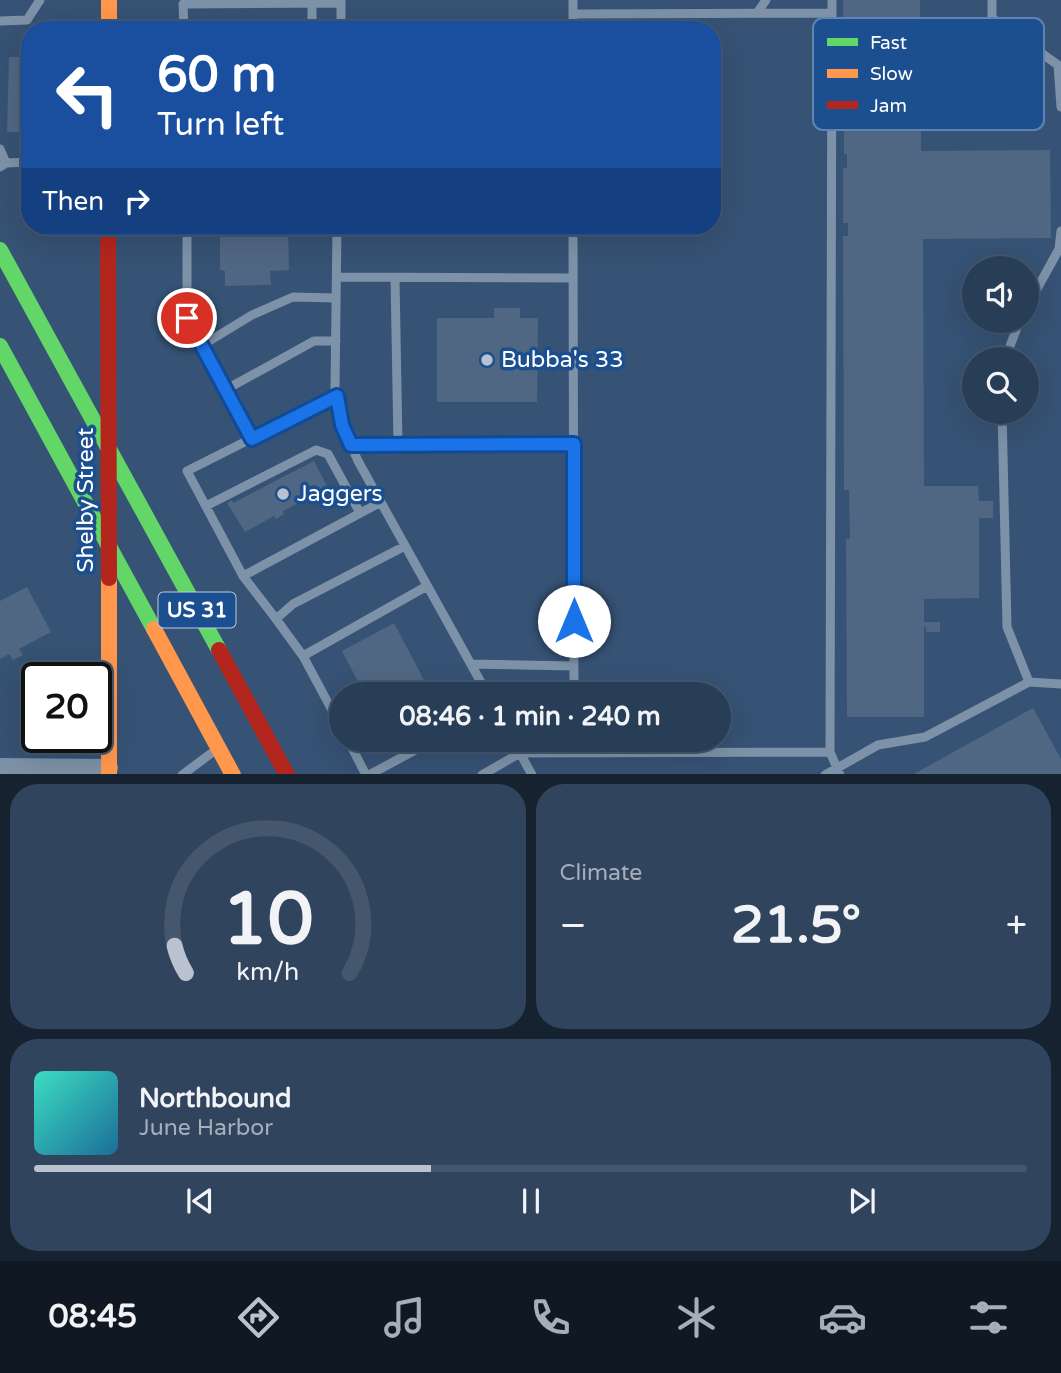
<!DOCTYPE html>
<html lang="en">
<head>
<meta charset="utf-8">
<style>
  :root { --surface:#283e57; --page:#30455d; --text:#f1f3f6; --muted:#a5aeba; --line:#44576d; --accent:#b9c2ce }
  body { margin:0; font-family:"Varela Round",sans-serif; background:var(--page); color:var(--text); height:100vh; display:flex; flex-direction:column; font-size:26px; white-space:nowrap }
  * { box-sizing:border-box; margin:0 }
  p { font-size:23px; color:var(--muted) }
  .icon { flex:none; width:38px; height:38px; fill:none; stroke:currentColor; stroke-width:2; stroke-linecap:round; stroke-linejoin:round }
  .map { position:relative; height:774px; overflow:hidden }
  .details { display:flex; flex-direction:column; gap:10px; padding:10px; background:#162230; flex:1 }
  .details>* { flex:none }
  .top-card { position:absolute; left:21px; top:21px; width:700px; height:214px; border-radius:28px; box-shadow:0 7px 28px #0002,0 0 0 2px var(--line); background:#1a4fa0; color:#fff; overflow:hidden }
  .buttons { position:absolute; left:962px; top:256px; display:grid; gap:14px }
  .buttons a { display:grid; place-items:center; width:77px; height:77px; border-radius:50%; background:var(--surface); box-shadow:0 7px 28px #0002,0 0 0 2px var(--line); font-size:35px }
  .speed { position:absolute; left:21px; top:662px; display:flex; gap:14px; font-size:35px; font-weight:700; text-align:center }
  .speed>* { display:grid; place-content:center; width:91px; height:91px; border-radius:50%; background:var(--surface); box-shadow:0 7px 28px #0002,0 0 0 2px var(--line); line-height:1 }
  .speed .limit { border:4px solid #111; border-radius:10px; background:#fff; color:#111 }
  .pin { position:absolute; display:grid; place-items:center; width:60px; height:60px; color:#fff; margin:-30px; border:4px solid #fff; border-radius:50%; box-shadow:0 2px 7px #0007 }
  .me { position:absolute; width:77px; margin:-38px; rotate:0deg; stroke-linejoin:round; filter:drop-shadow(0 0 5px #0008) }
  .turn { display:flex; align-items:center; gap:24px; height:147px; padding:0 21px; font-size:32px }
  .turn .icon { width:91px; height:91px; stroke-width:2.5 }
  .turn b { display:block; font-size:49px; line-height:60px }
  .then { display:flex; align-items:center; height:66px; padding:0 21px; background:#0003; gap:14px; font-size:26px }
  .big { font-size:52px; font-weight:700; line-height:1.1 }
  .details .card { flex:1; display:flex; flex-direction:column; justify-content:center; gap:10px; min-width:0; padding:0 24px; border-radius:28px; background:var(--page) }
  .details .dial { align-items:center; gap:0 }
  .dial svg { height:182px; overflow:visible; fill:none; stroke:var(--line); stroke-width:7; stroke-linecap:round; text-anchor:middle }
  .dial text { fill:var(--text); stroke:none }
  .song { display:flex; align-items:center; gap:21px }
  .cover { width:84px; height:84px; border-radius:10px; background:linear-gradient(135deg,hsl(170 70% 55%),hsl(200 70% 35%)) }
  .played { height:7px; border-radius:4px; background:linear-gradient(90deg,var(--accent) 40%,var(--line) 40%) }
  .keys { display:flex; justify-content:space-around; direction:ltr }
  .heat { display:flex; justify-content:space-between; align-items:center; font-size:38px; direction:ltr }
  .details .tiles { flex:1; display:grid; gap:10px; grid-template-columns:1fr 1fr }
  .card:last-child { grid-column:span 2 }
  .trip { position:absolute; left:329px; top:682px; width:402px; height:70px; border-radius:35px; background:var(--surface); box-shadow:0 7px 28px #0002,0 0 0 2px var(--line); font-weight:700; line-height:70px; text-align:center }
  .dock { display:flex; height:112px; justify-content:space-around; align-items:center; background:#101923; color:var(--muted) }
  .dock .icon { width:49px; height:49px }
  .dock .current { color:var(--accent) }
  .dock b { font-size:32px; color:var(--text) }
  .map>svg:first-child { display:block }
</style>
</head>
<body>
<div class="map">
<svg width="1061" height="775" viewBox="0 0 1061 775">
  <rect width="100%" height="100%" fill="#365274"/>
  <path fill="#506783" d="M 843,0 L 920,0 L 921,151 L 1050,150 L 1051,238 L 923,239 L 924,486 L 978,486 L 979,501 L 993,501 L 993,518 L 979,518 L 979,598 L 924,599 L 924,622 L 940,622 L 940,632 L 926,632 L 926,627 L 924,627 L 924,717 L 847,717 L 846,539 L 850,539 L 849,490 L 844,490 L 843,236 L 848,236 L 848,223 L 843,223 L 843,168 L 847,168 L 847,154 L 844,154 Z
    M 9,57 L 30,57 L 30,133 L 7,132 Z
    M 220,226 L 288,226 L 289,270 L 270,271 L 271,285 L 225,286 L 225,271 L 220,270 Z
    M 494,308 L 520,308 L 520,318 L 538,318 L 537,402 L 437,402 L 437,318 L 494,318 Z
    M 314,461 L 328,488 L 283,511 L 284,514 L 276,519 L 274,516 L 245,532 L 227,503 L 232,500 L 233,503 Z
    M 27,587 L 51,632 L 19,649 L 23,655 L 13,660 L 9,654 L 0,659 L 0,601 Z
    M 394,623 L 432,695 L 365,695 L 342,651 Z
    M 1033,708 L 1061,759 L 1061,775 L 912,775 Z"/>
  <g fill="none" stroke-linecap="round" stroke-linejoin="round">
    <path stroke="#7d92a8" stroke-width="9" d="M 573,0 L 573,30
      M 992,0 L 992,18 L 1058,65 L 1061,107
      M 312,3 L 312,30
      M 757,13 L 766,0
      M 573,14 L 832,13
      M 0,21 L 27,20 L 40,0
      M 184,30 L 183,4 L 341,3
      M 341,30 L 341,0
      M 0,149 L 6,163
      M 0,167 L 6,163 L 30,162
      M 187,226 L 187,318 L 252,439
      M 337,226 L 335,388 L 342,425 L 358,461 L 488,695
      M 573,226 L 574,695
      M 337,277 L 573,278
      M 395,278 L 398,445
      M 1027,307 L 1059,249 L 1061,231
      M 201,346 L 252,315 L 293,297 L 336,298
      M 1005,359 L 1020,320
      M 225,390 L 314,341 L 336,341
      M 336,396 L 187,471 L 243,576 L 276,619 L 293,604 L 405,546
      M 351,445 L 574,444
      M 206,506 L 316,450 L 328,454 L 360,513
      M 243,576 L 381,502
      M 276,619 L 303,656 L 341,727
      M 303,656 L 427,586
      M 471,664 L 574,666
      M 1029,682 L 1061,684
      M 348,740 L 366,775
      M 513,740 L 532,775
      M 830,752 L 840,775
      M 182,775 L 217,749
      M 369,775 L 434,740
      M 482,775 L 520,753 L 830,752 L 832,0
      M 825,775 L 878,745 L 925,737 L 1029,682 L 1007,627 L 1002,411"/>
    <path stroke="#7d92a8" stroke-width="18" d="M 0,767 L 109,768"/>
    <path stroke="#63d668" stroke-width="16" d="M 0,250 L 219,650
      M 0,346 L 154,629"/>
    <path stroke="#ff974d" stroke-width="16" d="M 109,0 L 109,30
      M 109,578 L 109,775
      M 154,629 L 233,775"/>
    <path stroke="#b3261e" stroke-width="16" d="M 108,226 L 109,578
      M 219,650 L 287,775"/>
  </g>
  <g fill="none" stroke-linecap="round" stroke-linejoin="round">
    <g stroke="#114b97" stroke-width="18">
      <path id="route" d="M 187,318 L 252,439 L 337,396 L 342,425 L 351,445 L 574,444 L 574,621"/>
    </g>
    <use href="#route" stroke="#1a73e8" stroke-width="12"/>
  </g>
  <g fill="#b9c2ce" stroke="#1b4f8f" stroke-width="2.5">
    <circle cx="487" cy="360" r="7"/>
    <circle cx="283" cy="494" r="7"/>
  </g>
  <g text-anchor="middle" dominant-baseline="central" stroke-width="7" stroke-linejoin="round" paint-order="stroke">
    <rect fill="#1b4f8f" stroke="#bbcadd" stroke-width="2" x="158.5" y="592.5" width="77" height="35" rx="5"/>
    <g font-size="21" font-weight="bold" fill="#fff">
      <text x="197" y="610">US 31</text>
    </g>
    <g font-size="23" fill="#fff" stroke="#1b4f8f" text-anchor="start">
      <text x="501" y="360">Bubba's 33</text>
      <text x="297" y="494">Jaggers</text>
    </g>
    <g font-size="23" fill="#fff" stroke="#1b4f8f">
      <text transform="translate(86 500) rotate(-90)">Shelby Street</text>
    </g>
  </g>
  <rect x="813" y="18" width="231" height="112" rx="10" fill="#1b4f8f" stroke="#5f84b1" stroke-width="2"/>
  <rect x="827" y="38" width="31" height="8" fill="#63d668"/>
  <rect x="827" y="69" width="31" height="9" fill="#ff974d"/>
  <rect x="827" y="101" width="31" height="8" fill="#b3261e"/>
  <g font-size="19" fill="#fff">
    <text x="870" y="49">Fast</text>
    <text x="870" y="80">Slow</text>
    <text x="870" y="112">Jam</text>
  </g>
</svg>
<div class="buttons">
<a><svg class="icon" aria-label="sound" viewBox="0 0 24 24"><path d="M4 9h4l5-4v14l-5-4H4zM17 9q2 3 0 6"/></svg></a>
<a><svg class="icon" aria-label="search" viewBox="0 0 24 24"><circle cx="10" cy="10" r="6"/><path d="M15 15l6 6"/></svg></a>
</div>
<div class="speed"><div class="limit">20</div></div>
<div class="pin" style="left:187px;top:318px;background:#d93025"><svg class="icon" aria-label="arrive" viewBox="0 0 24 24"><path d="M6 21V4h12l-3 4 3 4H6"/></svg></div>
<svg class="me" style="left:574px;top:621px" viewBox="-20 -20 40 40"><circle r="19" fill="#fff"/><path d="M0-13L10 11 0 6-10 11z" fill="#1a73e8"/></svg>
<div class="trip">08:46 · 1 min · 240 m</div>
<div class="top-card">
<div class="turn"><svg class="icon" aria-label="left" viewBox="0 0 24 24"><path d="M17 20v-9H6M10 6l-5 5 5 5"/></svg><div><b>60 m</b>Turn left</div></div>
<div class="then">Then<svg class="icon" aria-label="right" viewBox="0 0 24 24"><path d="M7 20v-9h11M14 6l5 5-5 5"/></svg></div>
</div>
</div>
<section class="details">
<div class="tiles">
<div class="card dial"><svg viewBox="0 0 100 80">
<path d="M14 69A42 42 0 1 1 86 69"/>
<path d="M14 69A42 42 0 0 1 9 57" stroke="#b9c2ce"/>
<text x="50" y="56" font-size="32" font-weight="700">10</text>
<text x="50" y="72" font-size="11">km/h</text>
</svg></div>
<div class="card"><p>Climate</p>
<div class="heat"><a>−</a><b class="big">21.5°</b><a>+</a></div>
</div>
<div class="card">
<div class="song"><i class="cover"></i><div><b>Northbound</b><p>June Harbor</p></div></div>
<div class="played"></div>
<div class="keys"><svg class="icon" aria-label="previous" viewBox="0 0 24 24"><path d="M18 5L8 12l10 7zM5 5v14"/></svg><svg class="icon" aria-label="pause" viewBox="0 0 24 24"><path d="M8 5v14M16 5v14"/></svg><svg class="icon" aria-label="next" viewBox="0 0 24 24"><path d="M6 5l10 7-10 7zM19 5v14"/></svg></div>
</div>
</div>
</section>
<nav class="dock">
<b>08:45</b>
<svg class="icon current" aria-label="directions" viewBox="0 0 24 24"><path d="M12 3l9 9-9 9-9-9zM9 14v-3h6M13 9l2 2-2 2"/></svg>
<svg class="icon" aria-label="music" viewBox="0 0 24 24"><path d="M9 18V5l10-2v13"/><circle cx="6" cy="18" r="3"/><circle cx="16" cy="16" r="3"/></svg>
<svg class="icon" aria-label="phone" viewBox="0 0 24 24"><path d="M5 4h4l2 5-3 2q2 4 5 5l2-3 5 2v4C11 20 4 13 5 4z"/></svg>
<svg class="icon" aria-label="climate" viewBox="0 0 24 24"><path d="M12 3v18M4 7l16 10M4 17L20 7"/></svg>
<svg class="icon" aria-label="car" viewBox="0 0 24 24"><path d="M5 17H2v-5l4-1 3-4h7l3 4 3 1v5h-3M9 17h6M6 11h13"/><circle cx="7" cy="17" r="2"/><circle cx="17" cy="17" r="2"/></svg>
<svg class="icon" aria-label="filters" viewBox="0 0 24 24"><path d="M4 7h16M4 17h16"/><circle cx="9" cy="7" r="2"/><circle cx="15" cy="17" r="2"/></svg>
</nav>
</body>
</html>
